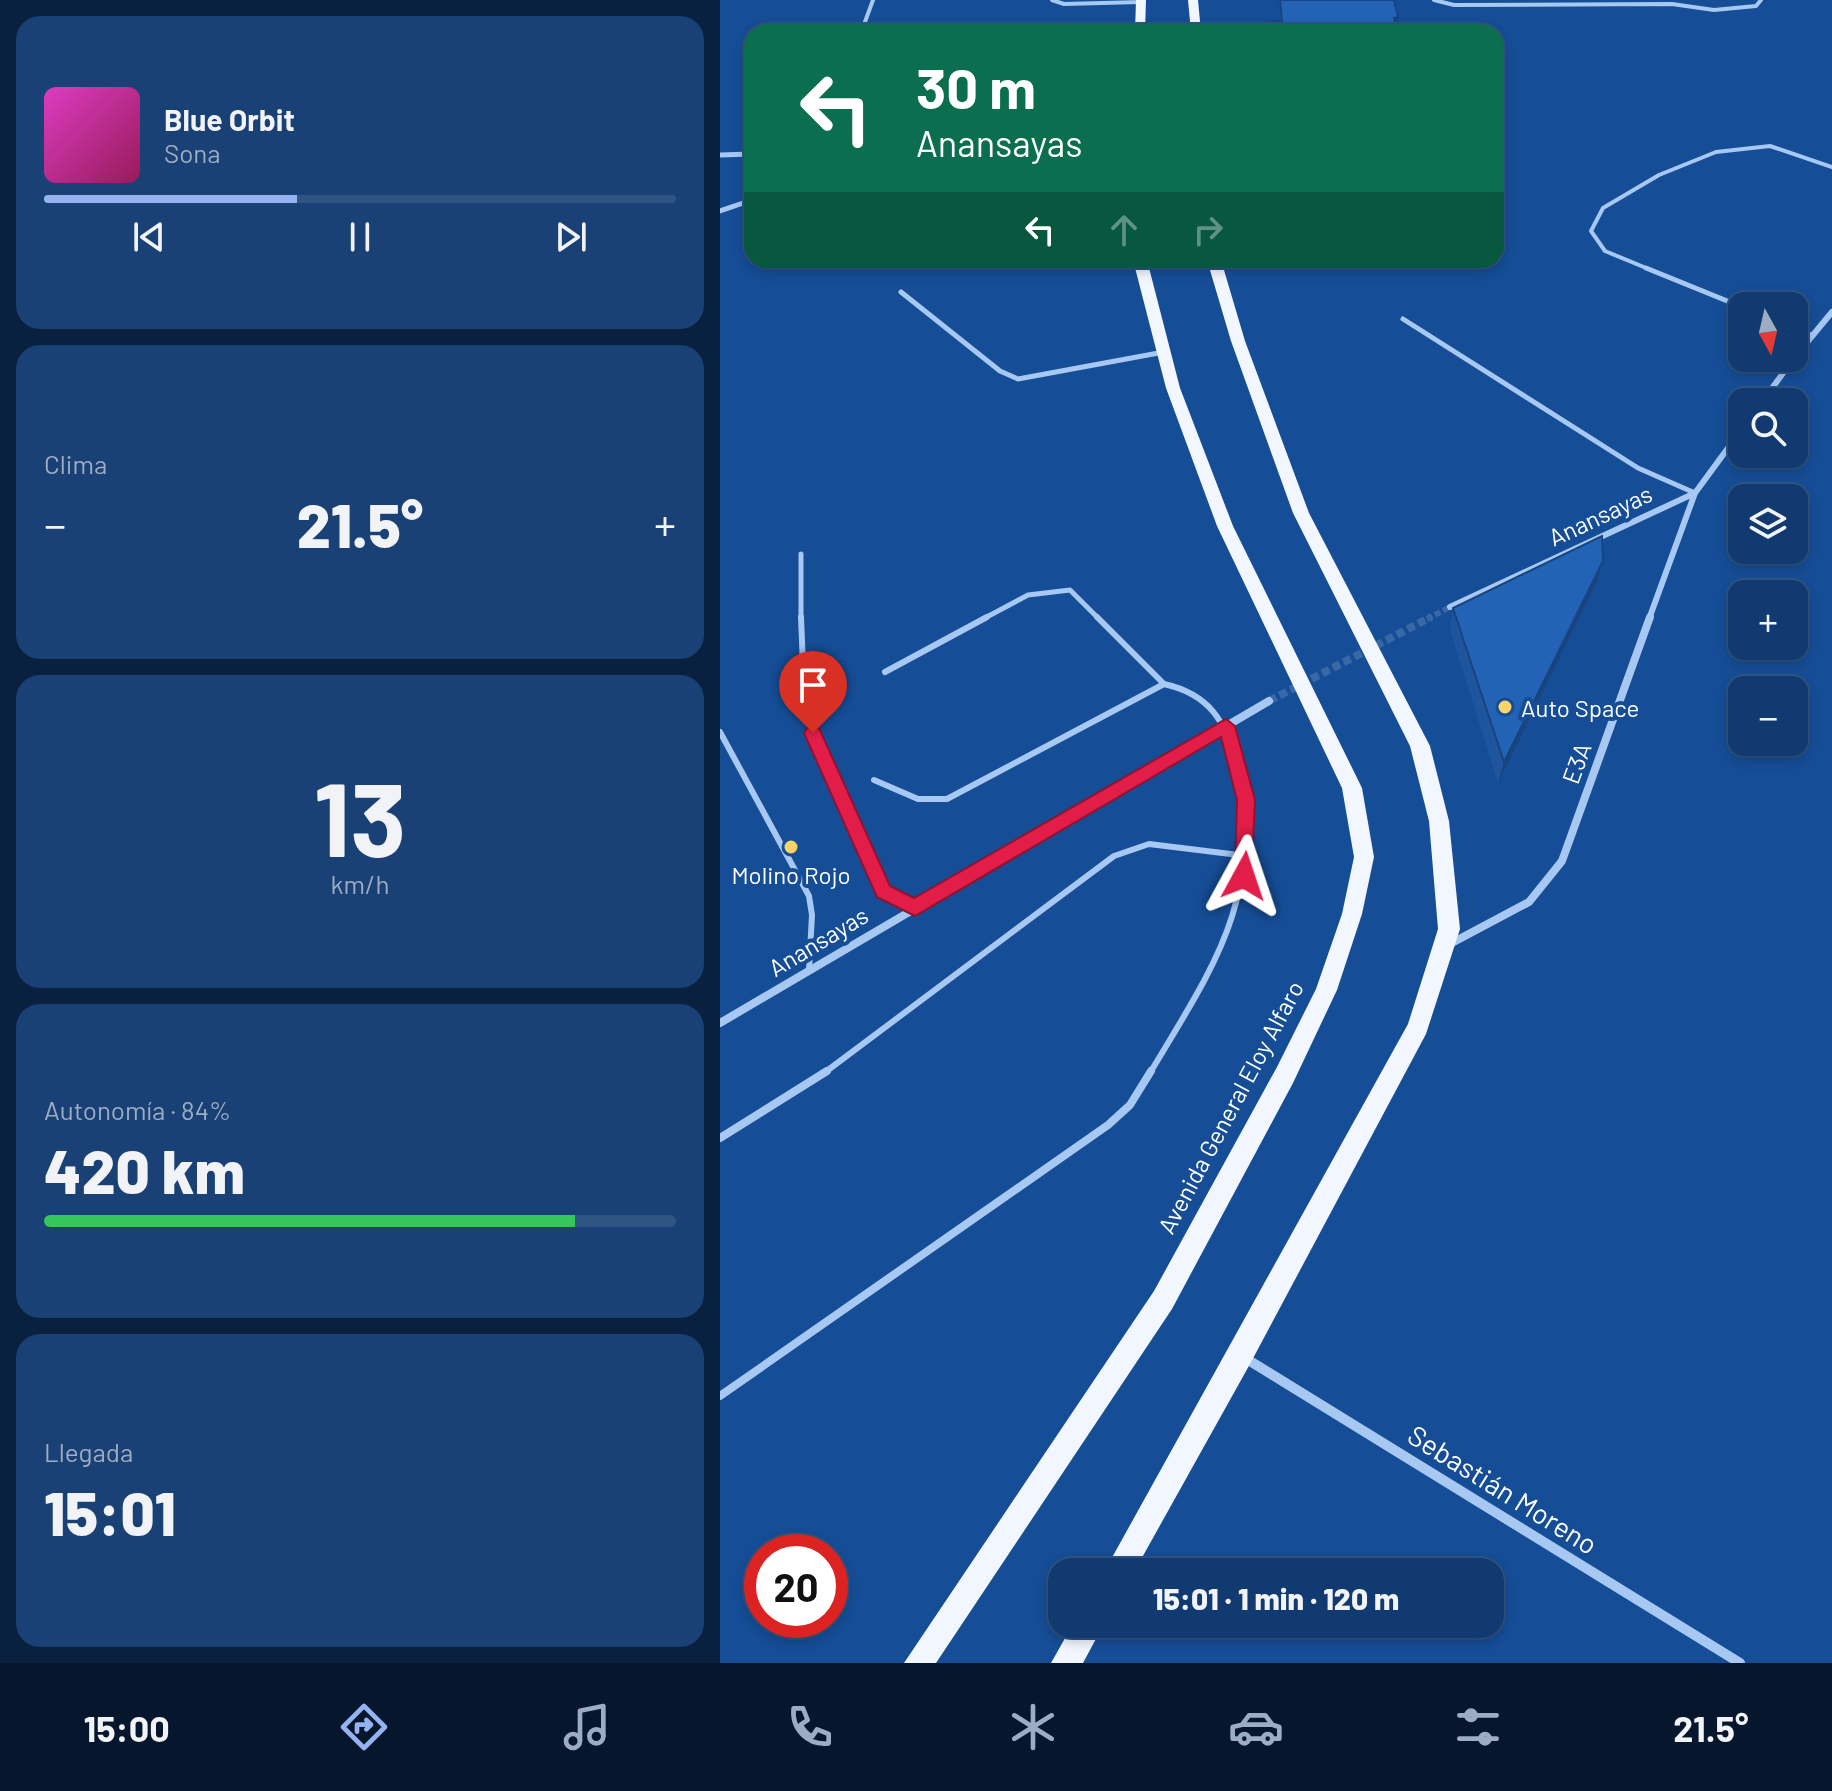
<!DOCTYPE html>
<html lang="es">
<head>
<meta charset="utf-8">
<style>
  :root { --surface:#103a70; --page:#194175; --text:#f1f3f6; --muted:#9cadc3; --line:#305483; --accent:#95b2f1 }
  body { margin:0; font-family:Barlow,sans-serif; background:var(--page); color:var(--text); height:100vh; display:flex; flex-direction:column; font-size:30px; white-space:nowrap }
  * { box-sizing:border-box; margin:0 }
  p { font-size:26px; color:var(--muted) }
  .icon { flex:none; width:44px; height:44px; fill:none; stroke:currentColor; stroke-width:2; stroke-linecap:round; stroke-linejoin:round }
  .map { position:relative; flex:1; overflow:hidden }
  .details { display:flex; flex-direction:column; gap:16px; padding:16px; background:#09203e; width:720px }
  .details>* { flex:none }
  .hud { position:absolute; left:24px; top:24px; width:760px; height:244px; border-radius:24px; box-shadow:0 4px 12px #0003,0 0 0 2px var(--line); background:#0b6e4f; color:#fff; overflow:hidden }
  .needle { width:52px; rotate:172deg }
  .controls { position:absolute; left:1008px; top:292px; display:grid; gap:16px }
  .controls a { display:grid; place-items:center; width:80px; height:80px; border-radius:16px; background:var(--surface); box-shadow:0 4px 12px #0003,0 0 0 2px var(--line); font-size:40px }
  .speed { position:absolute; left:24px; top:1534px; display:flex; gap:16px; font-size:40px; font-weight:700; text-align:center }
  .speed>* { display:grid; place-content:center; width:104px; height:104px; border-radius:50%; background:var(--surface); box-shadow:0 4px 12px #0003,0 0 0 2px var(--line); line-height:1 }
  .speed .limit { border:12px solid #d22; background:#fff; color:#111 }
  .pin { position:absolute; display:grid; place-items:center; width:68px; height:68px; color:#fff; margin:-82px -34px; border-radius:50% 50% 50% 0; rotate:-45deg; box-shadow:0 0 8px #0007 }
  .pin .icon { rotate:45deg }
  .me { position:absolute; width:88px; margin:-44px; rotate:5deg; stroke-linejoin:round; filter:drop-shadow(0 0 6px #0008) }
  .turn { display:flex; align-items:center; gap:28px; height:168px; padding:0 40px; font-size:36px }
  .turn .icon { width:104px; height:104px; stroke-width:2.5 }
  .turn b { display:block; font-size:56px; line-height:68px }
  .lanes { display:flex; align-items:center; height:76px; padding:0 40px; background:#0003; justify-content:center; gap:40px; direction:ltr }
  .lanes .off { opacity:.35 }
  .big { font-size:60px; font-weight:800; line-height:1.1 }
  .details .card { flex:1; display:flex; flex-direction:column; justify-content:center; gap:12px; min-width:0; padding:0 28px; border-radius:24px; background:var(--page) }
  .details .dial { align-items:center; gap:0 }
  .dial b { font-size:104px; line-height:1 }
  .song { display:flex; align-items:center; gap:24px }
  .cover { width:96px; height:96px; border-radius:12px; background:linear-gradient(135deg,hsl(310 70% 55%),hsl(330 70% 35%)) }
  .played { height:8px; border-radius:4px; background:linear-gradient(90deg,var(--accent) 40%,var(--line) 40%) }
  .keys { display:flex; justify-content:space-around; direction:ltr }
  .heat { display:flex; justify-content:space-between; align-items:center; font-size:44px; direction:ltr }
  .charge { height:12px; border-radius:6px; background:linear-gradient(90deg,#34c759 84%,var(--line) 0) }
  .trip { position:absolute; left:328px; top:1558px; width:456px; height:80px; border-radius:24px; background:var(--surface); box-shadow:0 4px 12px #0003,0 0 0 2px var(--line); font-weight:800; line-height:80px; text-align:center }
  .tabs { display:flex; height:128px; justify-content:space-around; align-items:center; background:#06172d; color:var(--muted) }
  .tabs .icon { width:56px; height:56px }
  .tabs .selected { color:var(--accent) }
  .tabs b { font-size:36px; color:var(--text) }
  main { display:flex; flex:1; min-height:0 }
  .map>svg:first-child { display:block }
</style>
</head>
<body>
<main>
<section class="details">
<div class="card">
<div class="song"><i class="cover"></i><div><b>Blue Orbit</b><p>Sona</p></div></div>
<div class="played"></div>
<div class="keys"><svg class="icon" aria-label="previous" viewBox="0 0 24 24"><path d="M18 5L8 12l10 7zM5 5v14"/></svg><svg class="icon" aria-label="pause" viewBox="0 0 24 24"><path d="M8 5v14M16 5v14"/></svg><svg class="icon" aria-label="next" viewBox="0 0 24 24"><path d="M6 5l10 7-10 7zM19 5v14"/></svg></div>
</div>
<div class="card"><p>Clima</p>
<div class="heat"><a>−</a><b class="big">21.5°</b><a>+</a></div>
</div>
<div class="card dial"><b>13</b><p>km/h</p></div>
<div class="card"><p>Autonomía · 84%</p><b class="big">420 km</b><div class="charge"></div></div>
<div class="card"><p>Llegada</p><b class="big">15:01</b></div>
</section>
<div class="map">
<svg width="1112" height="1663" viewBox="0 0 1112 1663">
  <rect width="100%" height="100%" fill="#154d96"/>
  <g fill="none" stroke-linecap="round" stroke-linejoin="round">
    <path stroke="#3868a6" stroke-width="6" stroke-dasharray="6 3" stroke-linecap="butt" d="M 707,619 L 730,607"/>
    <path stroke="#3868a6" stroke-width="8" stroke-dasharray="8 4" stroke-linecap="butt" d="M 549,701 L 711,617"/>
    <path stroke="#a6c8f2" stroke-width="4" d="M 332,0 L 344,4 L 421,2
      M 714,0 L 734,5 L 952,4 L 994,10 L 1036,6 L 1041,0
      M 142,30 L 153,0
      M 258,32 L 259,29
      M 931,270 L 885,251 L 871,231 L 883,208 L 939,175 L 996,152 L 1050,146 L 1112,167"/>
    <path stroke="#a6c8f2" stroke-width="5" d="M 926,268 L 1022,307
      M 181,292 L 280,371 L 298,379 L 444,352
      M 683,319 L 918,468 L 975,493
      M 1074,328 L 1091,335
      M 81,619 L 81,554
      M 263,619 L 308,595 L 350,590 L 379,619"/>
    <path stroke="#a6c8f2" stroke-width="6" d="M 81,617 L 84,690 L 93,733 L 163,892 L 195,908
      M 377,617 L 444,684
      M 165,672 L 267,617
      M 0,732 L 89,896 L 92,915 L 89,970
      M 154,780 L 198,799 L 227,799 L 444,684 C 489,694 506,721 516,764 C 545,897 495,964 430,1073
      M 104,1073 L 394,856 L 429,844 L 527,856"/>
    <path stroke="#a6c8f2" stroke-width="8" d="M 0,1138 L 107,1071
      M 0,1396 L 388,1125 L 410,1105 L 431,1071"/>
    <path stroke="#a6c8f2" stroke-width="5" d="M 0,155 L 32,154
      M 0,211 L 32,200"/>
    <path stroke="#a6c8f2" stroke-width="6" d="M 1074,358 L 1112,312
      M 1042,402 L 1074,358
      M 730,607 L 975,493 L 1022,429
      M 929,619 L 975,493"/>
    <path stroke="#a6c8f2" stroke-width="8" d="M 728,945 L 809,902 L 842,861 L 930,617
      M 0,1023 L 549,701"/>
    <path stroke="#a6c8f2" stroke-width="10" d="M 525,1358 L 1020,1663"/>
    <path fill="#f1f6ff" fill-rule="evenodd" d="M 416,0 L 426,0 L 425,32 L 415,32 Z
      M 468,0 L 478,0 L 481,32 L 471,32 Z
      M 413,260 L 427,260 L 460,388 L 513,526 L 642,788 L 654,857 L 642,914 L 617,990 L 573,1083 L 452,1309 L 216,1663 L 184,1663 L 434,1291 L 557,1067 L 596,989 L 622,914 L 634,857 L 622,788 L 497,526 L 446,388 Z
      M 487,260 L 501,260 L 525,341 L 589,513 L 710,746 L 729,821 L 740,929 L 706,1034 L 530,1364 L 414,1572 L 384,1572 L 688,1024 L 718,929 L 709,821 L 690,746 L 573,513 L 511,341 Z
      M 353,1624 L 384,1624 L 363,1663 L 331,1663 Z"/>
  </g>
  <path fill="#1e559c" d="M 559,0 L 674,0 L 677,32 L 552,32 L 552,22 L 560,21 Z
    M 883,561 L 876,584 L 778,783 L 730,630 L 733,608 Z"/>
  <path fill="#18457f" d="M 678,17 L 677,32 L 674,18 Z
    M 883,561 L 876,584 L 778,783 L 784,762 Z"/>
  <path fill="#2363b5" stroke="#18457f" stroke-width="2" d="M 560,0 L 674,0 L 678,17 L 674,18 L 677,32 L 553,32 L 552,22 L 562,21 Z
    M 882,536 L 883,561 L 784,762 L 733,608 Z"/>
  <path fill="#e11d48" stroke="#92132f" stroke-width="2" d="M 506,719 L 515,726 L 535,800 L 531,881 L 517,881 L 515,876 L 517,800 L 501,737 L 195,916 L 157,897 L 84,733 L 87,728 L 99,728 L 170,886 L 194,898 Z"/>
  <g fill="#ffd467" stroke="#154d96" stroke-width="3">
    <circle cx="785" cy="707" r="8"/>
    <circle cx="71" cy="847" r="8"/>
  </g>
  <g text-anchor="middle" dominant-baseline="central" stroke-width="8" stroke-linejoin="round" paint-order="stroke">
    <g font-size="24" fill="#fff" stroke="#154d96">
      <text transform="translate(880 515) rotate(-25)">Anansayas</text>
      <text transform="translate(856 763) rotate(-70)">E3A</text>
      <text transform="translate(98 941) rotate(-31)">Anansayas</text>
      <text transform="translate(510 1107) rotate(-62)">Avenida General Eloy Alfaro</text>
    </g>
    <g font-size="24" fill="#fff" stroke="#154d96" text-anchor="start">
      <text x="801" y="707">Auto Space</text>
      <text x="71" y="874" text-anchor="middle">Molino Rojo</text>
    </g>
    <g font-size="28" fill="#fff" stroke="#154d96">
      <text transform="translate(783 1489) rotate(32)">Sebastián Moreno</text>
    </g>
  </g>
</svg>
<div class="controls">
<a><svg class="needle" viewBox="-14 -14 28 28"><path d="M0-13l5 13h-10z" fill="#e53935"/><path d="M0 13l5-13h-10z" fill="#9cadc3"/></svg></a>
<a><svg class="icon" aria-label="search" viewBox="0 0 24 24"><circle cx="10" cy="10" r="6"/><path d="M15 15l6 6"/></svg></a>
<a><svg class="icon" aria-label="layers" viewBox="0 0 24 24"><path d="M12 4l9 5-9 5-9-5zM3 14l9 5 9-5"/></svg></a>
<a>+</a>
<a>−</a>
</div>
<div class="speed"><div class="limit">20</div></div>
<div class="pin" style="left:93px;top:733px;background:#d93025"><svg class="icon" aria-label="arrive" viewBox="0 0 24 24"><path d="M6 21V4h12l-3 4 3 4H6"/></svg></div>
<svg class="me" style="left:524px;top:876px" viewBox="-20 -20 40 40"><path d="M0-17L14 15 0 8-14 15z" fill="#e11d48" stroke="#fff" stroke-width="4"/></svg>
<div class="trip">15:01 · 1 min · 120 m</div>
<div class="hud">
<div class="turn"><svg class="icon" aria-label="left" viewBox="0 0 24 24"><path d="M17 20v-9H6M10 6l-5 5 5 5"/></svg><div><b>30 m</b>Anansayas</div></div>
<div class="lanes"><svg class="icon" aria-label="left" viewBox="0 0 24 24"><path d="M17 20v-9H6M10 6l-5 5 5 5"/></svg><svg class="icon off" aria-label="ahead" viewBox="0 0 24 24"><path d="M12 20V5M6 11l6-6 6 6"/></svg><svg class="icon off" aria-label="right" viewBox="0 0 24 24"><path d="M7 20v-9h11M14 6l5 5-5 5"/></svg></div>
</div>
</div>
</main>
<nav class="tabs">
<b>15:00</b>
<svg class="icon selected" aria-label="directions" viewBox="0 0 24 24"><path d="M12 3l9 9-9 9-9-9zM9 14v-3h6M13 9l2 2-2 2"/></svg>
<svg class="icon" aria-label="music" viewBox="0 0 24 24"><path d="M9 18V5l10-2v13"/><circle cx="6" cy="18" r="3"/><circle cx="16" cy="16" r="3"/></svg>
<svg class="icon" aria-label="phone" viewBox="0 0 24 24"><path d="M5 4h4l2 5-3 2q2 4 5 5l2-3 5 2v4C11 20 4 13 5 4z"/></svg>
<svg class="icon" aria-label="climate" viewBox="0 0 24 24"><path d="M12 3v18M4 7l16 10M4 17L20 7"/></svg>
<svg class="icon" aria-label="car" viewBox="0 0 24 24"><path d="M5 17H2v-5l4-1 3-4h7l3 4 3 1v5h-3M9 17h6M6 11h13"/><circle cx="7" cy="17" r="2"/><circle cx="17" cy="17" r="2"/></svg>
<svg class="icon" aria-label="filters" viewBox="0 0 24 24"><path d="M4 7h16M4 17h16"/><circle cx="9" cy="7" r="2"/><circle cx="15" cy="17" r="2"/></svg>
<b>21.5°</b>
</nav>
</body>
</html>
